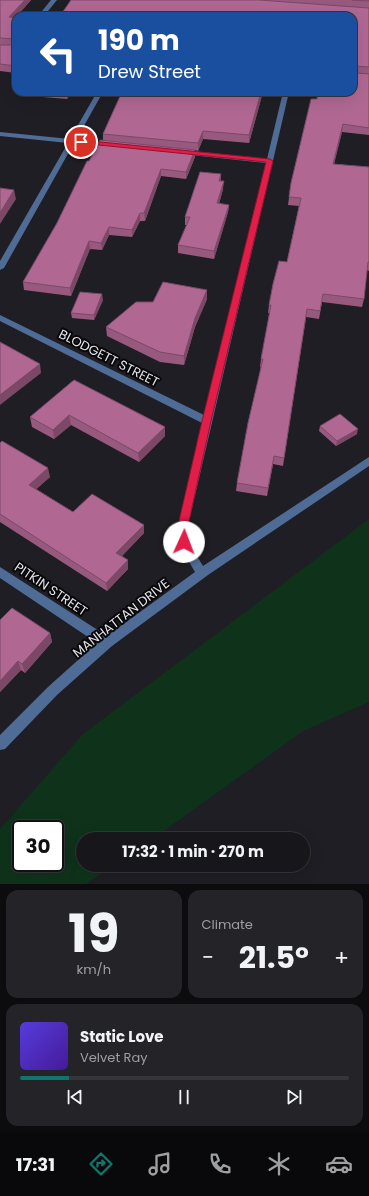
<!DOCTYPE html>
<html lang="en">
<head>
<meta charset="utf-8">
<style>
  :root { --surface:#16161b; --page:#232328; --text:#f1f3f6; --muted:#9e9fa3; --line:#35353a; --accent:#0f766e }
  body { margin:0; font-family:Poppins,sans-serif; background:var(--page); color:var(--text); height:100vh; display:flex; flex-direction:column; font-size:15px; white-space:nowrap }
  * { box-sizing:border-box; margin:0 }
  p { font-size:13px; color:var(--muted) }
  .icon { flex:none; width:22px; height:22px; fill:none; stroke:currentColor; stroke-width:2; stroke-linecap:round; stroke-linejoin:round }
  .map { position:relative; height:884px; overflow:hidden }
  .panel { display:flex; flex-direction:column; gap:6px; padding:6px; background:#0c0c0f; flex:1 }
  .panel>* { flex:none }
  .banner { position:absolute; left:12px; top:12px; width:345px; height:84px; border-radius:12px; box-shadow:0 4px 16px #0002,0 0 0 1px var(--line); background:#1a4fa0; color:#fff; overflow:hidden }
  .speed { position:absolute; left:12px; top:820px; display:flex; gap:8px; font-size:20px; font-weight:700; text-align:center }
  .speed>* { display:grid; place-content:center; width:52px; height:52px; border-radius:50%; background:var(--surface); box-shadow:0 4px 16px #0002,0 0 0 1px var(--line); line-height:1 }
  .speed .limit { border:2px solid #111; border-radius:6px; background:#fff; color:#111 }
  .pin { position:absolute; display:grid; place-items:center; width:34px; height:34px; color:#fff; margin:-17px; border:2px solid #fff; border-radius:50%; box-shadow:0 1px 4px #0007 }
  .me { position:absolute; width:44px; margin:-22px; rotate:2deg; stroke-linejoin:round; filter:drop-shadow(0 0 3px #0008) }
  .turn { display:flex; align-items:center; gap:14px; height:84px; padding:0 20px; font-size:18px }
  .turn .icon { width:52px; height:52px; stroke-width:2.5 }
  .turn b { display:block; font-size:28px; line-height:34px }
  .big { font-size:30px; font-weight:700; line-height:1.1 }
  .panel .widget { flex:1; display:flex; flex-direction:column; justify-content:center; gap:6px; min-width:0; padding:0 14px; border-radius:12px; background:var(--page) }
  .panel .dial { align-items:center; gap:0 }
  .dial b { font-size:52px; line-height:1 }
  .song { display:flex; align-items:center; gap:12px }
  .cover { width:48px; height:48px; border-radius:6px; background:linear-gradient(135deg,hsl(250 70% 55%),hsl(260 70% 35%)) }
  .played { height:4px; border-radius:2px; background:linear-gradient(90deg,var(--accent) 15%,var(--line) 15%) }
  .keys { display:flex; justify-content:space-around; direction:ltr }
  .heat { display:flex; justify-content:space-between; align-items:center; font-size:22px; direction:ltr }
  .panel .tiles { flex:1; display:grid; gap:6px; grid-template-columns:1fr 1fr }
  .widget:last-child { grid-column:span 2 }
  .trip { position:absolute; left:76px; top:832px; width:234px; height:40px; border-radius:20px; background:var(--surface); box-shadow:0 4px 16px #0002,0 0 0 1px var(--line); font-weight:700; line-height:40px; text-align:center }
  .tab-bar { display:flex; height:64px; justify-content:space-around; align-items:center; background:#09090b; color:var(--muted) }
  .tab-bar .icon { width:28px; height:28px }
  .tab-bar .current { color:var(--accent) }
  .tab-bar b { font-size:18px; color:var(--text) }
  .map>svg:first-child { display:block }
</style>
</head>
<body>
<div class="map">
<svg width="369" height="884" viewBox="0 0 369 884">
  <rect width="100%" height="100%" fill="#1e1e24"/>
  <path fill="#0f331a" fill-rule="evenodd" d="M 369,519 L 369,702 L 303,731 L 153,839 L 83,839 L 83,865 L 114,865 L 86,884 L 0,884 L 0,829 L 83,734 ZM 21,829 L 55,829 L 55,863 L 21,863 Z"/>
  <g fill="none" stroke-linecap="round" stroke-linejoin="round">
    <path fill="#4f6c96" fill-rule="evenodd" d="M 51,0 L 57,0 L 44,16 L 38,16 Z
      M 97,92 L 103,92 L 76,140 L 111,143 L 114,145 L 111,147 L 74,143 L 4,268 L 0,270 L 0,261 L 68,143 L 0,136 L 0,132 L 70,139 Z
      M 283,92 L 289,92 L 187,530 L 192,548 L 203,566 L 369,457 L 369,466 L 208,575 L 112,646 L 57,695 L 5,749 L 0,750 L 0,735 L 48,687 L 97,643 L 0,578 L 0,567 L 107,636 L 195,572 L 181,548 L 177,530 L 202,423 L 0,321 L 0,315 L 204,415 L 266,163 L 181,154 L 178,152 L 181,150 L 267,159 Z"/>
  </g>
  <path fill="#97597e" d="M 0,0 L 31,0 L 17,16 L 16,16 L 15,18 L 16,18 L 16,73 L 0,71 Z
    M 71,0 L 369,0 L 369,135 L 342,132 L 334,164 L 369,167 L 369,271 L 367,270 L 364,299 L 362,307 L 322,302 L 319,319 L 306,317 L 283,466 L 273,464 L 267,496 L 236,491 L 237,483 L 261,367 L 260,367 L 261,359 L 270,313 L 268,313 L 269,305 L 287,262 L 299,206 L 288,205 L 291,183 L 317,99 L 353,16 Z
    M 17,92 L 72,92 L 67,99 L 17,95 Z
    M 122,92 L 263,92 L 249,143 L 203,139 L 198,151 L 195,150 L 195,157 L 186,179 L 161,176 L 145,221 L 140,221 L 132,237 L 109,235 L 102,250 L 90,249 L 71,296 L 24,290 L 23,282 L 57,223 L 89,161 L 103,140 L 103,134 Z
    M 221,181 L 223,189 L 219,204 L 229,205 L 228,212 L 214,259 L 178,253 L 178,245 L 187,225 L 185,225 L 185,217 Z
    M 207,299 L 195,327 L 184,365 L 160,362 L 107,336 L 106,327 L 153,302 Z
    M 103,300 L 94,320 L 72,318 L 71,313 Z
    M 74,380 L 165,427 L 165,436 L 139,462 L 71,425 L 54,439 L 32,427 L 30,417 Z
    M 320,426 L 357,434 L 336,446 L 319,431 Z
    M 0,443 L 50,477 L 36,489 L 73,512 L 144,533 L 122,556 L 128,560 L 128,569 L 107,591 L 0,522 Z
    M 0,620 L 50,633 L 52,642 L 25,673 L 21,670 L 0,692 Z"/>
  <path fill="#7b4967" d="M 25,0 L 31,0 L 17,16 L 16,16 L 16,17 L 10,24 L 9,17 Z
    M 67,92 L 72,92 L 67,99 Z
    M 261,92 L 263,92 L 249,143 L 249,135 Z
    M 343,124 L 342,132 L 332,172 L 333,164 Z
    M 203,131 L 203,139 L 198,151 L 198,143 Z
    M 195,150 L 195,157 L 186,179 L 186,172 Z
    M 161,169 L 161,176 L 145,221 L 144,213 Z
    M 221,174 L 221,182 L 219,181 Z
    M 224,181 L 223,189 L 217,211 L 217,203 Z
    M 14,190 L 16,199 L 0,224 L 0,213 Z
    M 229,205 L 228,212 L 214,259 L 214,251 Z
    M 140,213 L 140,221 L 132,237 L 132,230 Z
    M 109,227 L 109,235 L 102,250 L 101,243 Z
    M 89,241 L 90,249 L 71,296 L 70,288 Z
    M 207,290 L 207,299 L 195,327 L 184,365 L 184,356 L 195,318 Z
    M 102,294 L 103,300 L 94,320 L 94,315 Z
    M 40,364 L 41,373 L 0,405 L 0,395 Z
    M 69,415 L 71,425 L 54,439 L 53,430 Z
    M 165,427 L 165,436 L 139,462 L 138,453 Z
    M 358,429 L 357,434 L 336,446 L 337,441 Z
    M 274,456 L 273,464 L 267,496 L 268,488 Z
    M 48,468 L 50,477 L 31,494 L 29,485 Z
    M 144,525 L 144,533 L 117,561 L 116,553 Z
    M 128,560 L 128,569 L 107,591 L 106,583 Z
    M 50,633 L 52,642 L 25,673 L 22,664 Z
    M 18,661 L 21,670 L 0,692 L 0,681 Z"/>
  <path fill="#b06893" stroke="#7b4967" d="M 0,0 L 25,0 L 9,17 L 16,18 L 16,42 L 15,39 L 0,38 Z
    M 71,0 L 259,0 L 369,8 L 369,67 L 354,66 L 353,67 L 353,16 L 60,16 Z
    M 352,0 L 369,0 L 369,1 Z
    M 16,44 L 16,66 L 0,64 L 0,45 L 15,45 Z
    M 353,70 L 354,73 L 369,74 L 369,128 L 343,124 L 333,164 L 369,167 L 369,262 L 368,262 L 364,299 L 323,294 L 320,311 L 307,309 L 284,458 L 274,456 L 268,488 L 237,483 L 248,423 L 263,359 L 261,359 L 271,305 L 269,305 L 273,284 L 279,261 L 287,262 L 301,198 L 289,197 L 291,183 L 311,99 L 317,99 L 318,92 L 353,92 Z
    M 122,92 L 261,92 L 249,135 L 203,131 L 198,143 L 103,134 Z
    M 100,140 L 195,150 L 186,172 L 161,169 L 144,213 L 140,213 L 132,230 L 109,227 L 101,243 L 89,241 L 70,288 L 23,282 L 57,223 L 87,161 L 89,161 Z
    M 200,172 L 221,174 L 219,181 L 224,181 L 217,203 L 229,205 L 214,251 L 178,245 L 190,217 L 185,217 Z
    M 0,188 L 14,190 L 0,213 Z
    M 163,282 L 207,290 L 195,318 L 184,356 L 160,352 L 106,327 L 136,302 L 153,302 Z
    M 80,292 L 102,294 L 94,315 L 71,313 Z
    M 0,342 L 40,364 L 0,395 Z
    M 74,380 L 165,427 L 138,453 L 69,415 L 53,430 L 30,417 Z
    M 340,414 L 358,429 L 337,441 L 320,426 Z
    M 2,441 L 48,468 L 29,485 L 73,512 L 92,494 L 144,525 L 116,553 L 128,560 L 106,583 L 0,514 L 0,443 Z
    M 12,608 L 50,633 L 22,664 L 18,661 L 0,681 L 0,620 Z"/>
  <path fill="#e11d48" stroke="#92132f" d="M 81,140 L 270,159 L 273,161 L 211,421 L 187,530 L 189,542 L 184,546 L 179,542 L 177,530 L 202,421 L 266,162 L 79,143 L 78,142 Z"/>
  <g text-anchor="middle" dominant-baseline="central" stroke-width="4" stroke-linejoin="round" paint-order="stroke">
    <g font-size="13" fill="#e4e4e8" stroke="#08080b">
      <text transform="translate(109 358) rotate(27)">BLODGETT STREET</text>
      <text transform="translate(51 589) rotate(34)">PITKIN STREET</text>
      <text transform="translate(121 618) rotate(-38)">MANHATTAN DRIVE</text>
    </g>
  </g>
</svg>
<div class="speed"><div class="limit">30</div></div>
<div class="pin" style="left:81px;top:142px;background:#d93025"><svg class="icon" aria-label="arrive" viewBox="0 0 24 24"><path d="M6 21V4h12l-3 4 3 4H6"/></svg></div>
<svg class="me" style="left:184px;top:542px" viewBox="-20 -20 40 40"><circle r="19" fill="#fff"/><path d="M0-13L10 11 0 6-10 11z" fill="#e11d48"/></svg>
<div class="trip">17:32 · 1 min · 270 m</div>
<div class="banner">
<div class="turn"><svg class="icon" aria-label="left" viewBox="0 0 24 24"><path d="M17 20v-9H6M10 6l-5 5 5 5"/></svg><div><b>190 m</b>Drew Street</div></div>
</div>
</div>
<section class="panel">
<div class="tiles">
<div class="widget dial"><b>19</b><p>km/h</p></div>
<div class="widget"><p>Climate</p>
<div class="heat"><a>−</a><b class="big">21.5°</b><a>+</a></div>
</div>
<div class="widget">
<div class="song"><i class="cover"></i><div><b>Static Love</b><p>Velvet Ray</p></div></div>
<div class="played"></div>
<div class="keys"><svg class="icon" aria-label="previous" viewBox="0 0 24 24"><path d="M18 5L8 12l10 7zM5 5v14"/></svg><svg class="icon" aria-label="pause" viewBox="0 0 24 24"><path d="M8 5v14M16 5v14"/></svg><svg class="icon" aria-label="next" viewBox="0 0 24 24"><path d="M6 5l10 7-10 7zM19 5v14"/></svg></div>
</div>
</div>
</section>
<nav class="tab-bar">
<b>17:31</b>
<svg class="icon current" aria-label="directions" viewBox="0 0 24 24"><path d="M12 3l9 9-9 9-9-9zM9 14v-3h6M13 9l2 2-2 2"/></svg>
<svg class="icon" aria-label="music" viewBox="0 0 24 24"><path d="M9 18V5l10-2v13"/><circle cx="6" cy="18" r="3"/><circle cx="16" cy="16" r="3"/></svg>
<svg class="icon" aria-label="phone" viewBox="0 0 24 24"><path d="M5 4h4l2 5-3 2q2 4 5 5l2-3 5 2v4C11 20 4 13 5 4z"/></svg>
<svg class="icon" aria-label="climate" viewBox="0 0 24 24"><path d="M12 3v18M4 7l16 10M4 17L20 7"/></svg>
<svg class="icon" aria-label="car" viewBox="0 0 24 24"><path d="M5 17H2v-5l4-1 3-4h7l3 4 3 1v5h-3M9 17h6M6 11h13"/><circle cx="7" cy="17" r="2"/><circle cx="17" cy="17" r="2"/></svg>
</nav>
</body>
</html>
